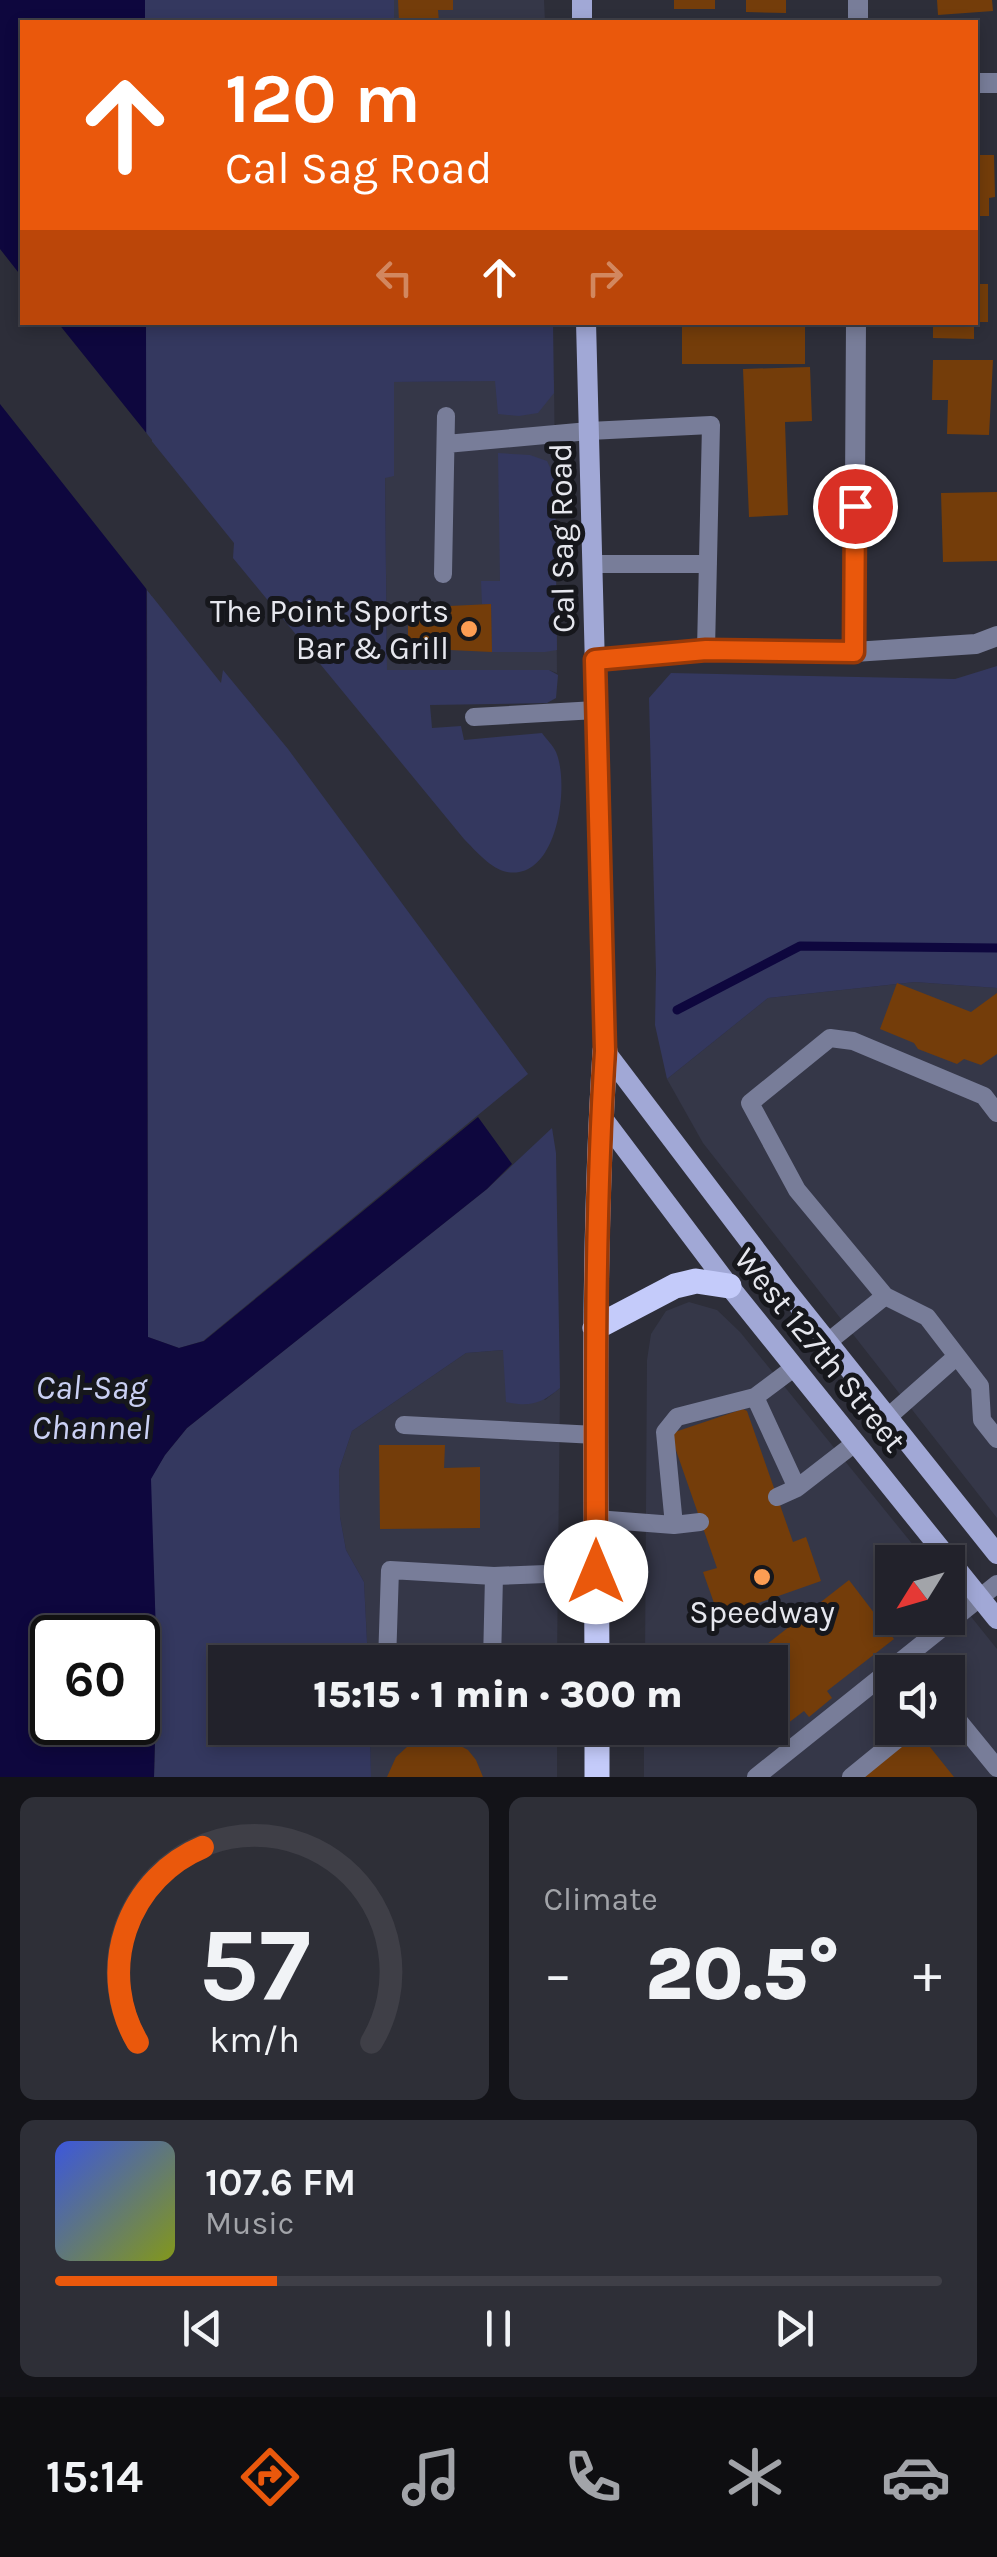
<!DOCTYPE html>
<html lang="en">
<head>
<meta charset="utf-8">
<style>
  :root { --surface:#22222b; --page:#2e2f37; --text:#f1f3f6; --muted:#a2a4a9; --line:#3f3f47; --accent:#ea580c }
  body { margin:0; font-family:Karla,sans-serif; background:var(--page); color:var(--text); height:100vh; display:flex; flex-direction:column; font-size:38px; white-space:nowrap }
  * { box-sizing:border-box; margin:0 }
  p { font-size:32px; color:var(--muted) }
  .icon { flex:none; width:55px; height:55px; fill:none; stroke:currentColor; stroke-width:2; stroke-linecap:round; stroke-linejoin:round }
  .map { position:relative; height:1777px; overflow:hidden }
  .panel { display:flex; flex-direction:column; gap:20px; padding:20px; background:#131318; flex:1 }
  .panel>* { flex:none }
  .top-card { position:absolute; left:20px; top:20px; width:958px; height:305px; border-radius:0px; box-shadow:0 5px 15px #0003,0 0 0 2px var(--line); background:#ea580c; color:#fff; overflow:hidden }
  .needle { width:65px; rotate:233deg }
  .fabs { position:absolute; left:875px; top:1545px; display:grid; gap:20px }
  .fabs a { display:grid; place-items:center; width:90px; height:90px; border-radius:0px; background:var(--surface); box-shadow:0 5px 15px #0003,0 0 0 2px var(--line); font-size:50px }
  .speed { position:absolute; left:30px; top:1615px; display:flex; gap:20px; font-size:50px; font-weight:700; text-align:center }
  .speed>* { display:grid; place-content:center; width:130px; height:130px; border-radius:50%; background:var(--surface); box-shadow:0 5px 15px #0003,0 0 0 2px var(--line); line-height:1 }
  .speed .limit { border:5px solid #111; border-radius:15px; background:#fff; color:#111 }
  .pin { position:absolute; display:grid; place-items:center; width:85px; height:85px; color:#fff; margin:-42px; border:5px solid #fff; border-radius:50%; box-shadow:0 2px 10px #0007 }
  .me { position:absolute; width:110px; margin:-55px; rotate:0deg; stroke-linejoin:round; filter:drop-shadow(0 0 8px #0008) }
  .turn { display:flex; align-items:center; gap:35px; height:210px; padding:0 40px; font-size:45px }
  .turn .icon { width:130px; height:130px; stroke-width:2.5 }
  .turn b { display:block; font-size:70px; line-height:85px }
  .lanes { display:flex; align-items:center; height:95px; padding:0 40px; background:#0003; justify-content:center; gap:50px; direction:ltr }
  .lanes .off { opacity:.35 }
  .big { font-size:75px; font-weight:800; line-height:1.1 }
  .panel .widget { flex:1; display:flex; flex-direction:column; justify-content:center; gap:15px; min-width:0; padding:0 35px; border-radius:15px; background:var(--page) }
  .panel .dial { align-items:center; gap:0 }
  .dial svg { height:260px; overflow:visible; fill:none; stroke:var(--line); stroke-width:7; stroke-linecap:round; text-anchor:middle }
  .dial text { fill:var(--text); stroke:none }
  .song { display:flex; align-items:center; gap:30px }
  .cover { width:120px; height:120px; border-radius:15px; background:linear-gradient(135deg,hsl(230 70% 55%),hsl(70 70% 35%)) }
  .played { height:10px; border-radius:5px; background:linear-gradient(90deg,var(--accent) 25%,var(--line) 25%) }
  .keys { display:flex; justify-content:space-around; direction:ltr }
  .heat { display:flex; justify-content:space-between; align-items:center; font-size:55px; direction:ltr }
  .panel .tiles { flex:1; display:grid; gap:20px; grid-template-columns:1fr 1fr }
  .widget:last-child { grid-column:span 2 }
  .trip { position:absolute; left:208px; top:1645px; width:580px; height:100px; border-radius:0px; background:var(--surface); box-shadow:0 5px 15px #0003,0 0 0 2px var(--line); font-weight:800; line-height:100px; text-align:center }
  .dock { display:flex; height:160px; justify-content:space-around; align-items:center; background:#0e0e11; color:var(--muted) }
  .dock .icon { width:70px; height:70px }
  .dock .active { color:var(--accent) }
  .dock b { font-size:45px; color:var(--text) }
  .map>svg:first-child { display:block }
</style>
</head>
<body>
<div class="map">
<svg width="997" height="1777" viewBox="0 0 997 1777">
  <rect width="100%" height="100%" fill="#2d2e39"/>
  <path fill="#353748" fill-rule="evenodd" d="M 394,0 L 544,0 L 545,22 L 394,22 Z
    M 554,380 L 557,673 L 549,670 L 387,670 L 385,477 L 394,475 L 394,382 Z
    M 915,982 L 997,988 L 997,1518 L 703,1143 L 667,1079 L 768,998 Z
    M 689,1302 L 717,1310 L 740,1332 L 927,1562 L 892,1562 L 892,1618 L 948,1618 L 948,1588 L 997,1649 L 997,1777 L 644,1777 L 644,1728 L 770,1728 L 770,1662 L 645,1662 L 647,1360 L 651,1334 L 666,1311 ZM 892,1672 L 948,1672 L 948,1728 L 892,1728 Z
    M 503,1350 L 545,1400 L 560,1388 L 557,1662 L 368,1662 L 364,1582 L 346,1550 L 340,1517 L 339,1470 L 352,1431 L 466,1353 Z
    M 370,1728 L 557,1728 L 557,1777 L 371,1777 Z"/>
  <path fill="#34385f" d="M 145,0 L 394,0 L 394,22 L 145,22 Z
    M 146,323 L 553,323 L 554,393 L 538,413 L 519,416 L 498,414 L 495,381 L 394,382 L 394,476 L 385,478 L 387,670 L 549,670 L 558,675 L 556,698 L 547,703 L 430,705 L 432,728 L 461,726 L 464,740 L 542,733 C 546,739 553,745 556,752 C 570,784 558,881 507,872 C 491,869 475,850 464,839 L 233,558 L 234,543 L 146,434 Z
    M 498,453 L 530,455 L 547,461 L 555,478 L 557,650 L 545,652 L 492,652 L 491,604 L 482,604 L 481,581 L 500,581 Z
    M 147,590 L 221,683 L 223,670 L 288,749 L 528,1074 L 203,1341 L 179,1348 L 148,1337 Z
    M 997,666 L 997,988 L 915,982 L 768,998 L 667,1079 L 655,1025 L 656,972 L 649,698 L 671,673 L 955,679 Z
    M 552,1128 L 556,1153 L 560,1388 C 541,1404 530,1407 506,1402 L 503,1350 L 466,1353 L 352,1431 L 339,1470 L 340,1517 L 346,1550 L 364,1582 L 368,1662 L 225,1662 L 225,1728 L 370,1728 L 371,1777 L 154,1777 L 157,1666 L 150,1479 L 165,1455 L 187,1428 L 487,1189 Z"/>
  <path fill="#0e073e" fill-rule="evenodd" d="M 0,0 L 145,0 L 145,22 L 22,22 L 22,322 L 146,323 L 148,1337 L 179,1348 L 204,1341 L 478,1117 L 512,1164 L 487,1189 L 187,1428 L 165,1455 L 151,1479 L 157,1666 L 154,1777 L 0,1777 ZM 52,1638 L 138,1638 L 138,1722 L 52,1722 Z"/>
  <path fill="#2d2e39" d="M 0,249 L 22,277 L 22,322 L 58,323 L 152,440 L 152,596 L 0,404 Z"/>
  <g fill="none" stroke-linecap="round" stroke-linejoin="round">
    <path stroke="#0e073e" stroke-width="9" d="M 677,1010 L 800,946 L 997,948"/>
  </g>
  <path fill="#743d0a" d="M 398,0 L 453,0 L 453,10 L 438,10 L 439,22 L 399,22 Z
    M 674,0 L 715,0 L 715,9 L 674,9 Z
    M 746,0 L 786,0 L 786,13 L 746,12 Z
    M 937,0 L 992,0 L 993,11 L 938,15 Z
    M 975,155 L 994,155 L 995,197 L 989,198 L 989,216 L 975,216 Z
    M 975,284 L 988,284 L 988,322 L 975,322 Z
    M 682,322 L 805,322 L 805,364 L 682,364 Z
    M 933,322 L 974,322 L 974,339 L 933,338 Z
    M 933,360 L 993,360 L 989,435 L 947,434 L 948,400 L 932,400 Z
    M 810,367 L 812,421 L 785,422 L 788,515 L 749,517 L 743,369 Z
    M 997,492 L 997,561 L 943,562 L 941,493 Z
    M 491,604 L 492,652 L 408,648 L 408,608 Z
    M 897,983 L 971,1012 L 997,993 L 997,1054 L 981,1065 L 964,1059 L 957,1064 L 918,1049 L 914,1043 L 880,1029 Z
    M 743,1409 L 747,1411 L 793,1542 L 806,1537 L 821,1581 L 719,1617 L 703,1572 L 717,1568 L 671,1436 L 672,1433 Z
    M 379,1445 L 445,1445 L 444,1468 L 480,1467 L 480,1528 L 380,1529 Z
    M 849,1580 L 894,1639 L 827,1691 L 832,1698 L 809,1717 L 804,1711 L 775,1733 L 770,1727 L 770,1662 L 744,1662 Z
    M 918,1732 L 954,1777 L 861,1777 Z
    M 440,1739 L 457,1744 L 468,1750 L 476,1760 L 483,1777 L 387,1777 L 396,1757 L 408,1746 L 424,1740 Z"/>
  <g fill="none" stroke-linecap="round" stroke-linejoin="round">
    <path stroke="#787d99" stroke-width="18" d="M 446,444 L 589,431 L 711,425 L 706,650
      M 592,564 L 708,564
      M 443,574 L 446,416
      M 474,717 L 596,710
      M 997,1113 L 984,1096 L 853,1041 L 830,1038 L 750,1103 L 797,1190 L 885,1296 L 927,1317 L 980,1386 L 982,1420 L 997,1439
      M 828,1342 L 885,1296
      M 755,1397 L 797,1488
      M 888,1417 L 957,1356
      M 404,1425 L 596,1435
      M 777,1497 L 797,1488 L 855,1443
      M 596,1519 L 674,1525 L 700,1522
      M 674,1525 L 665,1432 L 677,1417 L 755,1397 L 795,1367
      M 387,1662 L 390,1570 L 494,1576 L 596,1572
      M 492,1662 L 494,1576
      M 948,1708 L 997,1768
      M 756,1777 L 997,1584
      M 851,1777 L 911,1728"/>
    <path stroke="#787d99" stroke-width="20" d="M 858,0 L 858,22
      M 975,83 L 997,83
      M 854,652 L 856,322
      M 595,660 L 706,650 L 854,652 L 976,644 L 997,636"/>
    <path stroke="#a1a8d6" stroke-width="20" d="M 582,0 L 582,22
      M 586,322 L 605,1051 L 787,1291 L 997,1554
      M 601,1116 L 729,1286 L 997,1619"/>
    <path stroke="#c4cbfa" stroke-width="25" d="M 595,1328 L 675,1286 L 696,1281 L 729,1286
      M 597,1662 C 596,1459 592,1255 605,1051
      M 597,1777 L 597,1728"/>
  </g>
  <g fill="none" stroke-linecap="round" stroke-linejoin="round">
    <g stroke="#983908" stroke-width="25">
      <path id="route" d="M 596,1572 C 596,1398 594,1225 605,1051 L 595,660 L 706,650 L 854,652 L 855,506"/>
    </g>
    <use href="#route" stroke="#ea580c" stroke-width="18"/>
  </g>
  <g fill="#fc9d53" stroke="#16171c" stroke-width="4">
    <circle cx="469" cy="629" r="10"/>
    <circle cx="762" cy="1577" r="10"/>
  </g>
  <g text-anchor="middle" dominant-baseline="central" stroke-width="10" stroke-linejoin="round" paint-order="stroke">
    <g font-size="32" fill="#e6e7ee" stroke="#16171c">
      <text transform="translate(562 538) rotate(-91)">Cal Sag Road</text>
      <text transform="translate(820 1350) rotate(51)">West 127th Street</text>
    </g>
    <g font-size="32" fill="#e6e7ee" stroke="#16171c" text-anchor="end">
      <text x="449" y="611">The Point Sports<tspan x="449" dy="37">Bar &amp; Grill</tspan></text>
      <text x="762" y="1612" text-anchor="middle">Speedway</text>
    </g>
    <g font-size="35" font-style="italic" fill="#cad0f4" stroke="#16171c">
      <text x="91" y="1387">Cal-Sag<tspan x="91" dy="40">Channel</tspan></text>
    </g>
  </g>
</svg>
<div class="fabs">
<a><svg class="needle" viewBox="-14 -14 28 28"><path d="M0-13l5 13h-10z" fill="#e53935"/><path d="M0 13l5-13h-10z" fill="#a2a4a9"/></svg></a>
<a><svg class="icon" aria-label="sound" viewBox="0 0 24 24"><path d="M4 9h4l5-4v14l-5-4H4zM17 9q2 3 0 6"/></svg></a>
</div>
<div class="speed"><div class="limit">60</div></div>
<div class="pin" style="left:855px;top:506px;background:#d93025"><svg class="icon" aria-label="arrive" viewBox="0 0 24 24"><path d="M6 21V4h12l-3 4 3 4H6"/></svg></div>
<svg class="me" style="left:596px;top:1572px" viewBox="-20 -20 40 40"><circle r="19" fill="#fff"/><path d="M0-13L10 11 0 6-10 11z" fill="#ea580c"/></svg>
<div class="trip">15:15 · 1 min · 300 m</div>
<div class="top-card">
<div class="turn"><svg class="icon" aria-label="ahead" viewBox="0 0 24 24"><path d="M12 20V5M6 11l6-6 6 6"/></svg><div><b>120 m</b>Cal Sag Road</div></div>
<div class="lanes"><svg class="icon off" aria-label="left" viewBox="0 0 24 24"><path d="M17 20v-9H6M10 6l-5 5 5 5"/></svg><svg class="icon" aria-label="ahead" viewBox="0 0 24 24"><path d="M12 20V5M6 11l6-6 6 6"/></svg><svg class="icon off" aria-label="right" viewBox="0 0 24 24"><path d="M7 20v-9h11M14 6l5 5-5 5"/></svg></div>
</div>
</div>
<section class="panel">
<div class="tiles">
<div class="widget dial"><svg viewBox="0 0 100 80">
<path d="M14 69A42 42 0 1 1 86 69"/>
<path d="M14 69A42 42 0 0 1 34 9" stroke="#ea580c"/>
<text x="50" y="56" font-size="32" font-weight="700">57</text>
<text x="50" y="72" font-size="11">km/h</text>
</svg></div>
<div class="widget"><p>Climate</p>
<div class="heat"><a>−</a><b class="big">20.5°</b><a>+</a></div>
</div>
<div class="widget">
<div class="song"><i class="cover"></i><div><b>107.6 FM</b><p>Music</p></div></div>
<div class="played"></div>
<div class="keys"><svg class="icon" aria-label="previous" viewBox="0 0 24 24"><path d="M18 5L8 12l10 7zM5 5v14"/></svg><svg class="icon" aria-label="pause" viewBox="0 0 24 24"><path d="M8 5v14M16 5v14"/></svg><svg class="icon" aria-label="next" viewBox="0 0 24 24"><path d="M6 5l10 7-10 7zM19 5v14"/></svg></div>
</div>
</div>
</section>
<nav class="dock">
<b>15:14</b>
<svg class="icon active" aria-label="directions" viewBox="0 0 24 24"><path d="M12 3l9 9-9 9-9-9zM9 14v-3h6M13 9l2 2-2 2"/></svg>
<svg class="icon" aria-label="music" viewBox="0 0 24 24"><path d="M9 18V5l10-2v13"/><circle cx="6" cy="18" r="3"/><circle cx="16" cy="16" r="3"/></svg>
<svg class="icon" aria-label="phone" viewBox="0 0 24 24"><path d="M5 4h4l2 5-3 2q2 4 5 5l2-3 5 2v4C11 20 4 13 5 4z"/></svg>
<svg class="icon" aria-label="climate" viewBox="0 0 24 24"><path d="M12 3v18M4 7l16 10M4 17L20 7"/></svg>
<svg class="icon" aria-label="car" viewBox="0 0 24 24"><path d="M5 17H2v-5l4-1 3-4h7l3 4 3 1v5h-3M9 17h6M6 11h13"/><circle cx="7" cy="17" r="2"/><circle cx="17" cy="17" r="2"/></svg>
</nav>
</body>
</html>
